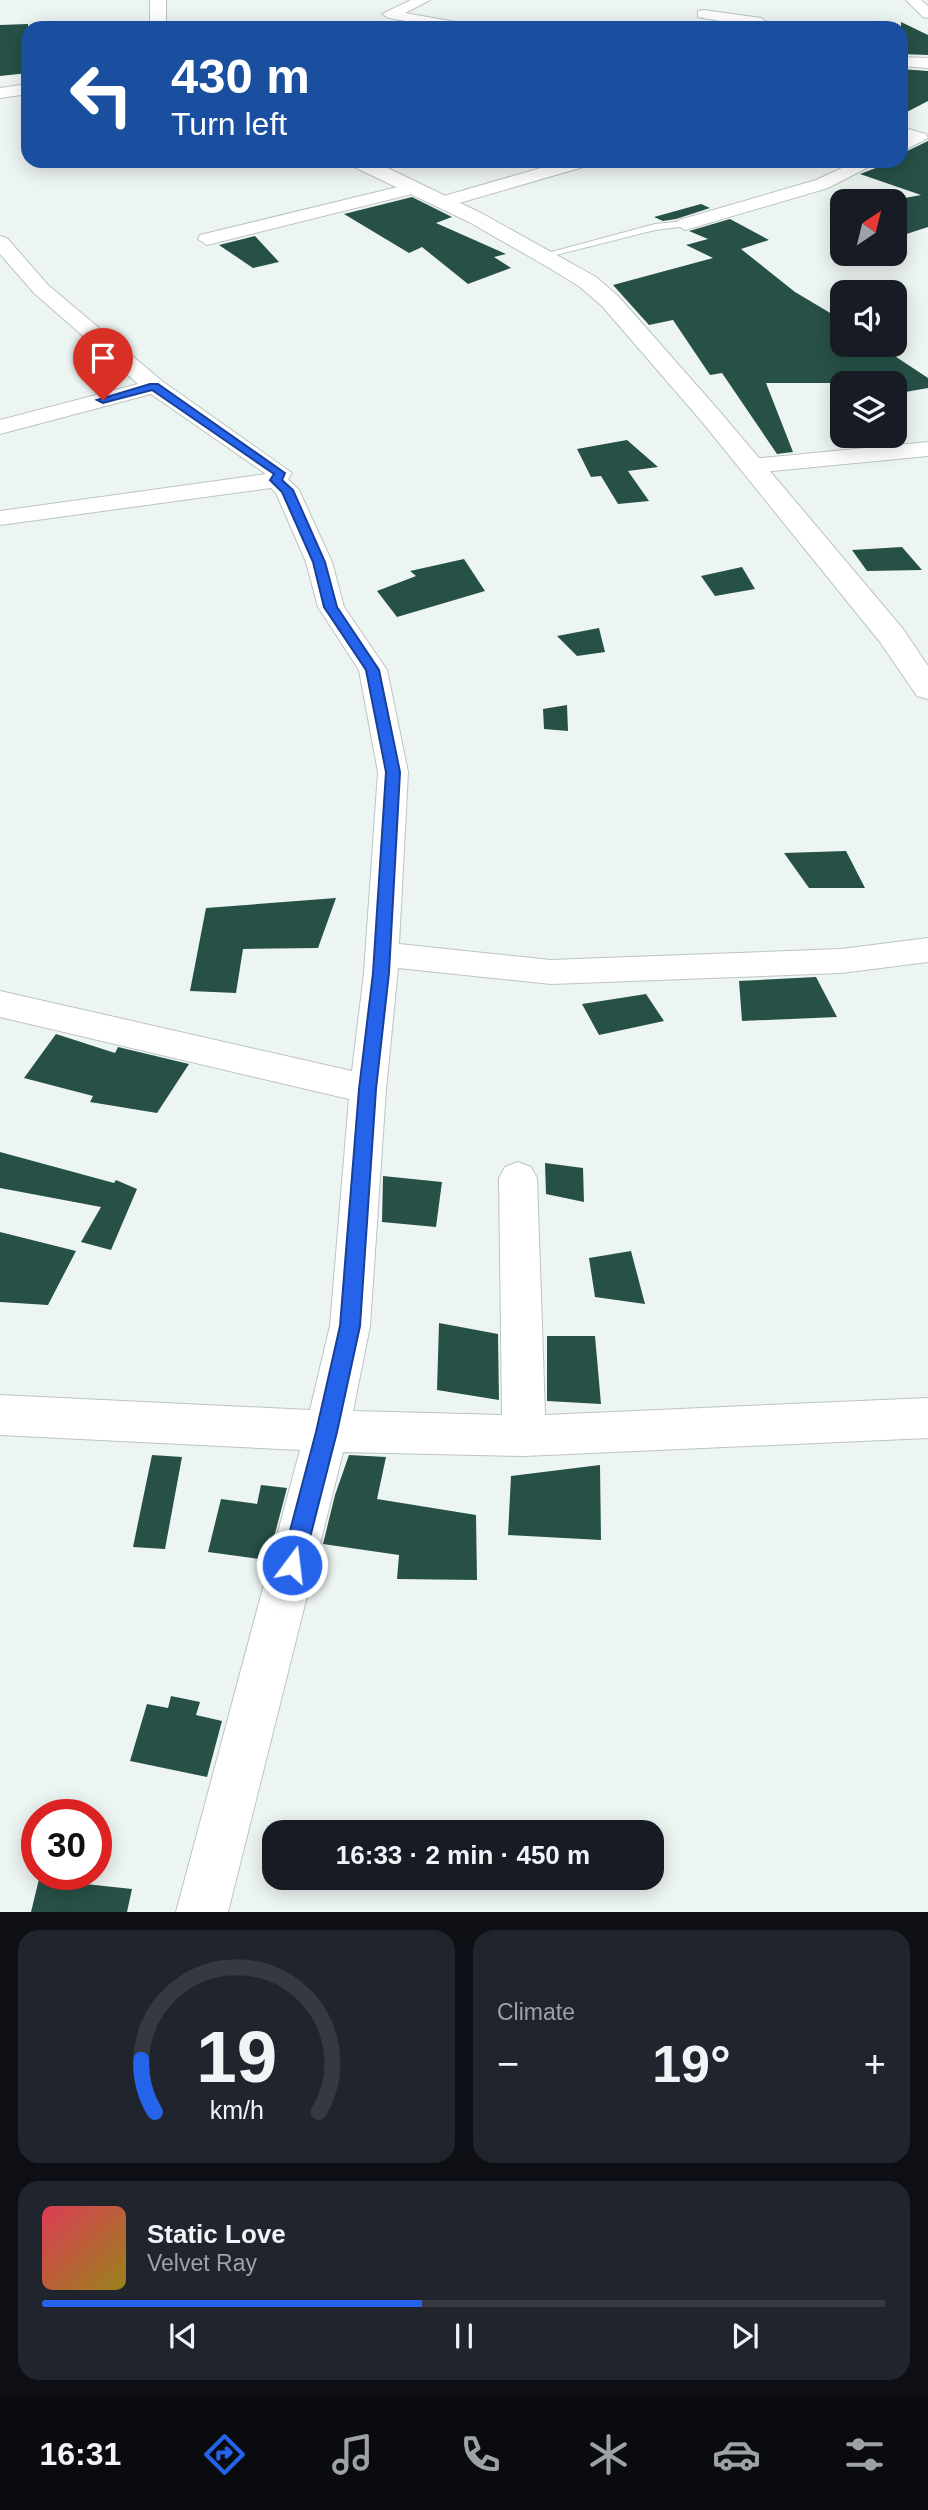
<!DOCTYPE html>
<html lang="en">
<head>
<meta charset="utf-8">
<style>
  :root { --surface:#171b24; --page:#20242c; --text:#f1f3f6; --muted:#9ea1a6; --line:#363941; --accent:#2563eb }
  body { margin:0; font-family:Arial,sans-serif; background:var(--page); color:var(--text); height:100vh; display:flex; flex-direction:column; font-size:26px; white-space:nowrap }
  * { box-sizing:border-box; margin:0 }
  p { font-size:23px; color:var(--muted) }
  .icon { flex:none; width:38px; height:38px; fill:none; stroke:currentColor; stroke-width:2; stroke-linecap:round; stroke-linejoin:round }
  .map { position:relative; height:1912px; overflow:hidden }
  .drawer { display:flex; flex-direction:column; gap:18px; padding:18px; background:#0d0f14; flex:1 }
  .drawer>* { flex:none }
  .banner { position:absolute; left:21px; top:21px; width:887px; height:147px; border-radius:21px; box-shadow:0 4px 18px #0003; background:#1a4fa0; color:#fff; overflow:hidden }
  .needle { width:46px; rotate:35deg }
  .buttons { position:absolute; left:830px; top:189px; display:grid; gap:14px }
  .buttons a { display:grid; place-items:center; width:77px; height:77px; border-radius:14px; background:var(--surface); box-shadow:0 4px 18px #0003; font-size:35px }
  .speed { position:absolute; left:21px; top:1799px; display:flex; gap:14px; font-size:35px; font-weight:700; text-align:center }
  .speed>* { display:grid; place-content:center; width:91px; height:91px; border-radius:50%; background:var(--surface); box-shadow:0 4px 18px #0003; line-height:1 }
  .speed .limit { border:10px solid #d22; background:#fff; color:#111 }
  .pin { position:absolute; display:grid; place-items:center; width:60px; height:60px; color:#fff; margin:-72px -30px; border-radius:50% 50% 50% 0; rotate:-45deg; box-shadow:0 0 7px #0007 }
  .pin .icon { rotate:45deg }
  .me { position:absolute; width:77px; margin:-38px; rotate:15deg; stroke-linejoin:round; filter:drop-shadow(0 0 5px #0008) }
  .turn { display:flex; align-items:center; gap:24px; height:147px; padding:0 35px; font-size:32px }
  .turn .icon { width:91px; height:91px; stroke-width:2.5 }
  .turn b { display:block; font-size:49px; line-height:60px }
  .big { font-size:52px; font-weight:700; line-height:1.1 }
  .drawer .card { flex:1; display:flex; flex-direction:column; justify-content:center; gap:10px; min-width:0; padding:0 24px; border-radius:21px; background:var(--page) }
  .drawer .dial { align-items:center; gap:0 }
  .dial svg { height:182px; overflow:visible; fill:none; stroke:var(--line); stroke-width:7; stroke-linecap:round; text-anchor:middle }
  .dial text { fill:var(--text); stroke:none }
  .song { display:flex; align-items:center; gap:21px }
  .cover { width:84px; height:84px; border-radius:10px; background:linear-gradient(135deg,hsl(350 70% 55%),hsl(50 70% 35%)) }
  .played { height:7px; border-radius:4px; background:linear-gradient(90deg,var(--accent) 45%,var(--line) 45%) }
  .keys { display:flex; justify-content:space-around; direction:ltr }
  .heat { display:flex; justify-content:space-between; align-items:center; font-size:38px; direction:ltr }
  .drawer .tiles { flex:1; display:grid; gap:18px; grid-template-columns:1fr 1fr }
  .card:last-child { grid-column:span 2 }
  .trip { position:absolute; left:262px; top:1820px; width:402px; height:70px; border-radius:21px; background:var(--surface); box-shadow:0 4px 18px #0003; font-weight:700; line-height:70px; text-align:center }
  .menu { display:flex; height:112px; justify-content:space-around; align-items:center; background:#090b0e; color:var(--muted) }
  .menu .icon { width:49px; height:49px }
  .menu .active { color:var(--accent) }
  .menu b { font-size:32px; color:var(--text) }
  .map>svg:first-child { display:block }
</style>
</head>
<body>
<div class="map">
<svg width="928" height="1912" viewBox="0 0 928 1912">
  <rect width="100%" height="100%" fill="#edf5f2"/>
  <path fill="#275147" d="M 901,22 L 928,35 L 928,55 L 901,54 Z
    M 28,24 L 28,73 L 0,76 L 0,25 Z
    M 901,69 L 928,71 L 928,101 L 901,115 Z
    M 928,141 L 928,227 L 894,238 L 894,200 L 921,195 L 860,174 L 894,161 L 901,161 L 901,154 Z
    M 412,197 L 452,217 L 436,223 L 506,254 L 494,257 L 511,268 L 468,284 L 422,247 L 409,253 L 344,214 Z
    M 701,204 L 710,208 L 676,219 L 663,221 L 654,217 Z
    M 730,219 L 769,240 L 741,249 L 795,292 L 842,320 L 842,345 L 878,345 L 928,378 L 928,388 L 894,394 L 894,383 L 766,383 L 793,452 L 777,454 L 722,373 L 710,375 L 673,320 L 649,325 L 613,285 L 713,258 L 686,245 L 708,239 L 689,231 Z
    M 255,236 L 279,262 L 253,268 L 219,245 Z
    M 627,440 L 658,467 L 628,471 L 649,501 L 618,504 L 601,476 L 591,477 L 577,449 Z
    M 902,547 L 922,570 L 867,571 L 852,550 Z
    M 464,559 L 485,591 L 397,617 L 377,591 L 416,576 L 410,571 Z
    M 742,567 L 755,589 L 715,596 L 701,576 Z
    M 599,628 L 605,652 L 577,656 L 557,636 Z
    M 567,705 L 568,731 L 544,729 L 543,709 Z
    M 846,851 L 865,888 L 809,888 L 784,853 Z
    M 336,898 L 318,948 L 243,949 L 236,993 L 190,991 L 206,908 Z
    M 816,977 L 837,1017 L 742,1021 L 739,981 Z
    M 646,994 L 664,1021 L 599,1035 L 582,1004 Z
    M 56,1034 L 115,1053 L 118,1047 L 189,1064 L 157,1113 L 90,1102 L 93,1096 L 24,1078 Z
    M 0,1152 L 114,1183 L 116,1180 L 137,1189 L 111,1250 L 81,1242 L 101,1207 L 0,1188 Z
    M 545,1163 L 583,1168 L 584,1202 L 546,1194 Z
    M 383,1176 L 442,1182 L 436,1227 L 382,1222 Z
    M 0,1232 L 76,1251 L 48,1305 L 0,1302 Z
    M 631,1251 L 645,1304 L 595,1297 L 589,1258 Z
    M 439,1323 L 498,1334 L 499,1400 L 437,1390 Z
    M 547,1336 L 595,1336 L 601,1404 L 547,1401 Z
    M 152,1455 L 182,1457 L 165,1549 L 133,1547 Z
    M 349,1455 L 386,1457 L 377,1499 L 476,1515 L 477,1580 L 397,1579 L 399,1555 L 323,1544 L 335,1495 Z
    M 600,1465 L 601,1540 L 508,1535 L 511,1476 Z
    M 261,1485 L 287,1488 L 268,1560 L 208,1552 L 221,1499 L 257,1504 Z
    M 171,1696 L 200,1702 L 196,1715 L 222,1721 L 207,1777 L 130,1761 L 147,1704 L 168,1708 Z
    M 39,1879 L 132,1889 L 127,1912 L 31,1912 Z"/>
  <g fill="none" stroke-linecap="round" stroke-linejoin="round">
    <g stroke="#bcc4c1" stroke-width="2">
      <path id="service" d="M 685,221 L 689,224 L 688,226 L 655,230 L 544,258 L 540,255 L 655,224 Z"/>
    </g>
    <g stroke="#bcc4c1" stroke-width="2">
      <path id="minor" d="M 411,0 L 430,0 L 405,13 L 467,24 L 474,28 L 443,28 L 389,18 L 382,14 Z
        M 906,0 L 921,0 L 928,6 L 928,18 L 923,17 Z
        M 703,10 L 761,18 L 776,28 L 758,28 L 698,17 L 698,11 Z
        M 901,57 L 928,58 L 928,68 L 901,66 Z
        M 28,84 L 28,94 L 0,98 L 0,88 Z
        M 901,127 L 926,134 L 928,138 L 901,152 L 901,141 L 905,139 L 901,137 Z
        M 565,161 L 593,161 L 590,165 L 449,206 L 443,207 L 434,202 L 437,198 Z
        M 857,161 L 880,161 L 828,188 L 685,230 L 676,224 L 679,220 L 816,180 Z
        M 414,183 L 420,184 L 423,188 L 420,192 L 207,245 L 198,239 L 200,235 Z
        M 0,236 L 7,238 L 48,285 L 162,381 L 292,473 L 288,479 L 299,490 L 332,562 L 344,607 L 387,670 L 408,772 L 399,944 L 551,960 L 841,949 L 928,938 L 928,962 L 841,973 L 551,984 L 398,968 L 386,1089 L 370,1326 L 353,1411 L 502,1415 L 499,1178 L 505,1167 L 518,1162 L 531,1167 L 537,1178 L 545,1415 L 928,1398 L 928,1438 L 524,1456 L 343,1452 L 228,1912 L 176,1912 L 300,1450 L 0,1435 L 0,1395 L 310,1410 L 330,1326 L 349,1099 L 0,1017 L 0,991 L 352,1071 L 364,973 L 378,772 L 359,670 L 318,607 L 306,562 L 276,493 L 271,488 L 0,525 L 0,511 L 266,474 L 151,394 L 0,434 L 0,420 L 138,384 L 34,293 L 0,254 Z
        M 928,442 L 928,456 L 751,473 L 743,471 L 739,466 L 743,461 L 751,459 Z"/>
    </g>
    <g stroke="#bcc4c1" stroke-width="2">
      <path id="tertiary" d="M 150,0 L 166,0 L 166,28 L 150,28 Z
        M 347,161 L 373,161 L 483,214 L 596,277 L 618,296 L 721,413 L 903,629 L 928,666 L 928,699 L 917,696 L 880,642 L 703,423 L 602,306 L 580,287 L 551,269 L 469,222 L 350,165 Z"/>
    </g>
    <use href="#service" fill="#fff" fill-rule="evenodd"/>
    <use href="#minor" fill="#fff" fill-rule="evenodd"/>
    <use href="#tertiary" fill="#fff" fill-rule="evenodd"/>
  </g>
  <path fill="#2563eb" stroke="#184099" stroke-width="2" d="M 150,384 L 158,384 L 285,473 L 282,480 L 293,490 L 325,562 L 337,607 L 379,670 L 400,772 L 389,973 L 376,1089 L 360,1326 L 337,1432 L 303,1565 L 300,1573 L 292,1576 L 284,1573 L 281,1565 L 316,1432 L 340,1326 L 359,1089 L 373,973 L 386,772 L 366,670 L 324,607 L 313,562 L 282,492 L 270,480 L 274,474 L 152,390 L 103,403 L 97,400 Z"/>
</svg>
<div class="buttons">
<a><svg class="needle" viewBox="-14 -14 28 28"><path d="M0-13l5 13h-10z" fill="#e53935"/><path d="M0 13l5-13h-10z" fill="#9ea1a6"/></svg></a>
<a><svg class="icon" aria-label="sound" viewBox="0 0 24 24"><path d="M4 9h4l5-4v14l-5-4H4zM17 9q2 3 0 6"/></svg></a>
<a><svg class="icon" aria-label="layers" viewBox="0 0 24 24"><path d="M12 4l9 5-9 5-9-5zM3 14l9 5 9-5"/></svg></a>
</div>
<div class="speed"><div class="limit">30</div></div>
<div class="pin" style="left:103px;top:400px;background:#d93025"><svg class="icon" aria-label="arrive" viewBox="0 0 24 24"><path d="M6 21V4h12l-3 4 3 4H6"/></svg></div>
<svg class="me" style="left:292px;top:1565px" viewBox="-20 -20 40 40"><circle r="17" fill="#2563eb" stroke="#fff" stroke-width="3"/><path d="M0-11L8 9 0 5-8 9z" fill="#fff"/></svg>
<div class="trip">16:33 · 2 min · 450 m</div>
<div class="banner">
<div class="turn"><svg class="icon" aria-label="left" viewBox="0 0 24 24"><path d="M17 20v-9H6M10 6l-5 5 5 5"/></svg><div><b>430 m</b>Turn left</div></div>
</div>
</div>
<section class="drawer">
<div class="tiles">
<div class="card dial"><svg viewBox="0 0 100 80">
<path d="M14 69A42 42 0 1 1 86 69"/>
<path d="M14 69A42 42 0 0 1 8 46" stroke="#2563eb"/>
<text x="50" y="56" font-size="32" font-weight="700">19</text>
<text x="50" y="72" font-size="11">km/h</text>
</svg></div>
<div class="card"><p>Climate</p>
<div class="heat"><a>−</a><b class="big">19°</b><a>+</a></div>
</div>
<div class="card">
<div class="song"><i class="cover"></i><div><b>Static Love</b><p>Velvet Ray</p></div></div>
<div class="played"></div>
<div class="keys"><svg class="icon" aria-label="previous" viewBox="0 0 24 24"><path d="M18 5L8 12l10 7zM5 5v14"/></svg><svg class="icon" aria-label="pause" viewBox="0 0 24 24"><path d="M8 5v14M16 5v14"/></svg><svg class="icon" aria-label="next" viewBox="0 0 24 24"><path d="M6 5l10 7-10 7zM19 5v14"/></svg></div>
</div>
</div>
</section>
<nav class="menu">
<b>16:31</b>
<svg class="icon active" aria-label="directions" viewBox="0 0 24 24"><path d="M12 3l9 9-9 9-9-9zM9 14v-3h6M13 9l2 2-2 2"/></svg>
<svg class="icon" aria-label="music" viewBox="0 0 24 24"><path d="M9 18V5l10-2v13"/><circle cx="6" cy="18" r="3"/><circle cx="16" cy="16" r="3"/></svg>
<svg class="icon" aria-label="phone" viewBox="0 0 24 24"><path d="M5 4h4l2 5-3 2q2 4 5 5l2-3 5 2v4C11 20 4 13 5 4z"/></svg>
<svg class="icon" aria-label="climate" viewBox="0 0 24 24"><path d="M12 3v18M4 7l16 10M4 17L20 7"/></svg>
<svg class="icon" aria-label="car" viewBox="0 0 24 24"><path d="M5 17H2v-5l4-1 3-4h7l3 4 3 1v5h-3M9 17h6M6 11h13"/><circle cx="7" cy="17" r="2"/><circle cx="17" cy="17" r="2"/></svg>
<svg class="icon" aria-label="filters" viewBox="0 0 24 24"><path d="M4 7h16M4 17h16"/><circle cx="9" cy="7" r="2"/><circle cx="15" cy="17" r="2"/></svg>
</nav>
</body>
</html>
